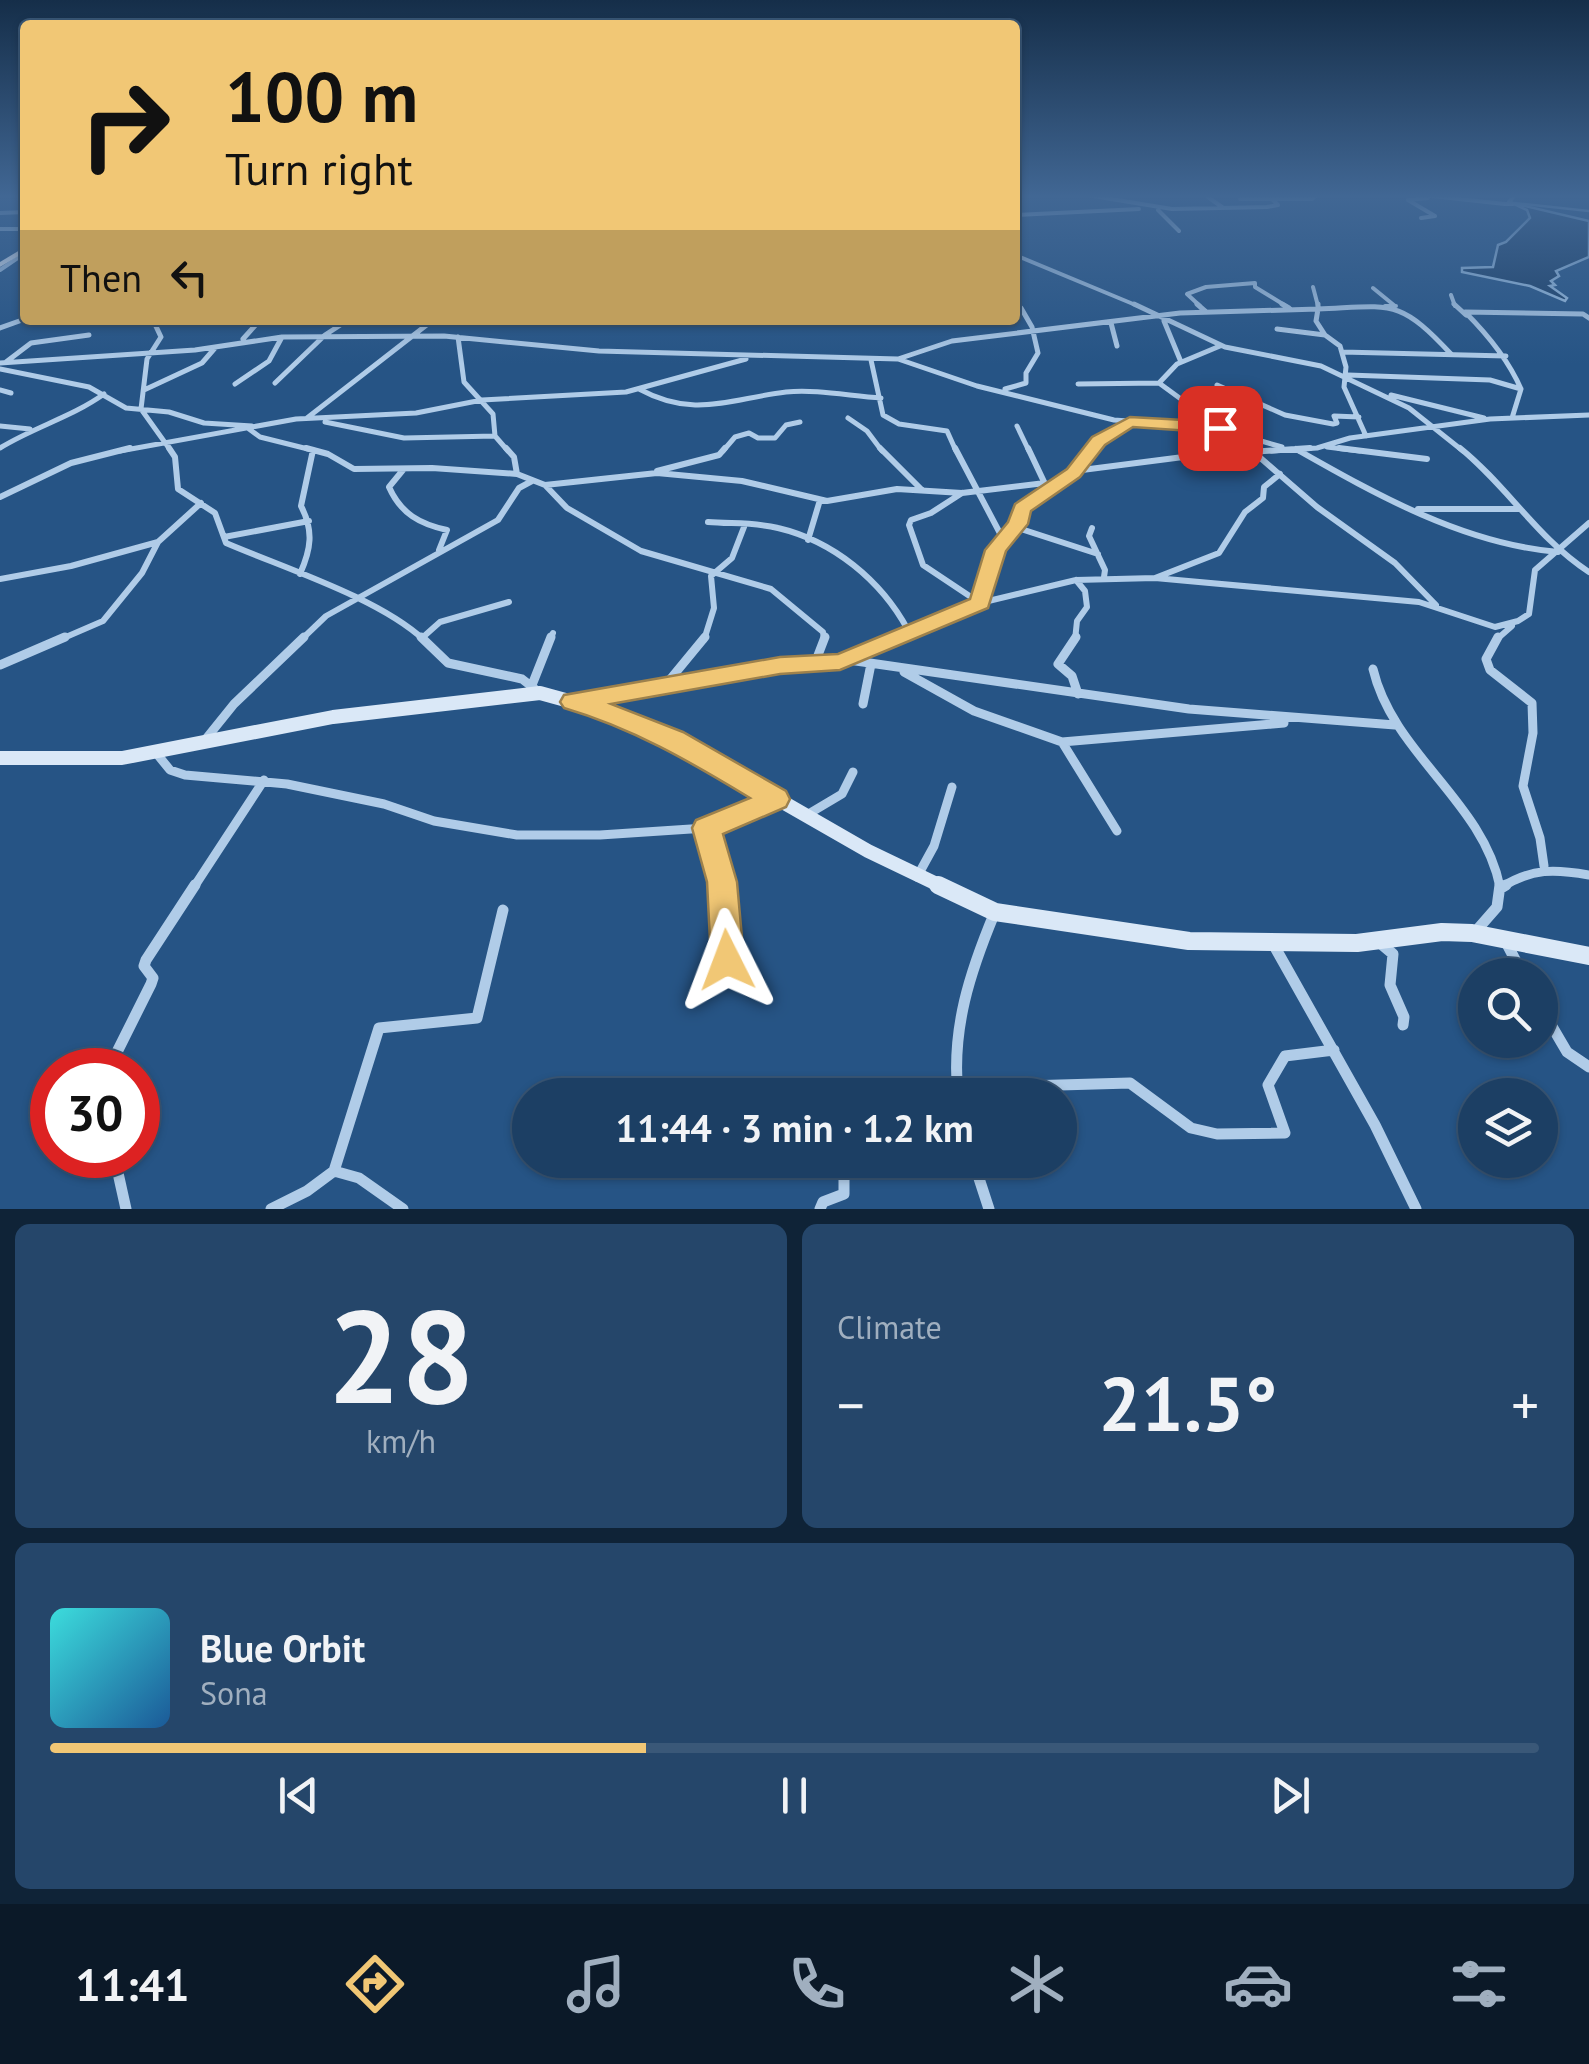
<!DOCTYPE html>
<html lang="en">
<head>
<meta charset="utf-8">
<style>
  :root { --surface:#1c3f64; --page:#25466a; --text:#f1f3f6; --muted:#a0afbf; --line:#3a5878; --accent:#f1c775 }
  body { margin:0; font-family:"PT Sans",sans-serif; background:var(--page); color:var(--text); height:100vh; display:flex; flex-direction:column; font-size:38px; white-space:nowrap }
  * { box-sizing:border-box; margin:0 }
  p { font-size:32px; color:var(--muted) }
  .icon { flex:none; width:55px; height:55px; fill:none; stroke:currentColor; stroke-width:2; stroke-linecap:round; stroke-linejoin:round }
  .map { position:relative; height:1209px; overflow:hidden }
  .side { display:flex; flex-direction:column; gap:15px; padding:15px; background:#0f2337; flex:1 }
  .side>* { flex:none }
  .hud { position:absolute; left:20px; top:20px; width:1000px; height:305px; border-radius:10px; box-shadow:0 2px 8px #0004,0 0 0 2px var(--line); background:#f1c775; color:#111; overflow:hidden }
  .buttons { position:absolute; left:1458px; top:958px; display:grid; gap:20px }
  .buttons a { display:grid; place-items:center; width:100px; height:100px; border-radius:50%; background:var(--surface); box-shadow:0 2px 8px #0004,0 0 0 2px var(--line); font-size:50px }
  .speed { position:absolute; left:30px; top:1048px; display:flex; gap:20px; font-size:50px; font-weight:700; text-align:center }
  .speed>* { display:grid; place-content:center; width:130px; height:130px; border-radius:50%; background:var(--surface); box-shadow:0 2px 8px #0004,0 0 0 2px var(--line); line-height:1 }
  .speed .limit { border:15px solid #d22; background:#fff; color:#111 }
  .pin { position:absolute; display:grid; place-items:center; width:85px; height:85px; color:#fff; margin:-42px; border-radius:20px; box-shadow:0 5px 15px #0006 }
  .me { position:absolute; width:110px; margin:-55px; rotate:357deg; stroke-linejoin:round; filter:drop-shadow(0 0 8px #0008) }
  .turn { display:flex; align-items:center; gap:35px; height:210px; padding:0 40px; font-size:45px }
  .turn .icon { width:130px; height:130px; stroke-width:2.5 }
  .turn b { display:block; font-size:70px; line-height:85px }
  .then { display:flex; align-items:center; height:95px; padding:0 40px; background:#0003; gap:20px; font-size:38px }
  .big { font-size:75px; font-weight:700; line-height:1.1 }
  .side .card { flex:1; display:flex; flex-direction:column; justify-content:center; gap:15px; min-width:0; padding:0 35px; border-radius:15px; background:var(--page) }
  .side .dial { align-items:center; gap:0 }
  .dial b { font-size:130px; line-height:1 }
  .song { display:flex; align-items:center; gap:30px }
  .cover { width:120px; height:120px; border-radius:15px; background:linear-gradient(135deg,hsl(180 70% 55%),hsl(210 70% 35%)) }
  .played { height:10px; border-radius:5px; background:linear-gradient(90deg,var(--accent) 40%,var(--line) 40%) }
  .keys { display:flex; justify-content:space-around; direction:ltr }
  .heat { display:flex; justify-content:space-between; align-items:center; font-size:55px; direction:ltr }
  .side .tiles { flex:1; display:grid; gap:15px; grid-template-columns:1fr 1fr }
  .card:last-child { grid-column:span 2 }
  .trip { position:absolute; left:512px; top:1078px; width:565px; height:100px; border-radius:50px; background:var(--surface); box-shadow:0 2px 8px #0004,0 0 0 2px var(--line); font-weight:700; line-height:100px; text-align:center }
  .tabs { display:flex; height:160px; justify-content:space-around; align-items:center; background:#0b1928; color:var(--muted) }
  .tabs .icon { width:70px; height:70px }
  .tabs .on { color:var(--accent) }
  .tabs b { font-size:45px; color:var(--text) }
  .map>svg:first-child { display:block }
</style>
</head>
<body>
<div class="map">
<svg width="1589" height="1209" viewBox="0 0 1589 1209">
  <rect width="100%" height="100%" fill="#265485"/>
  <path fill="#1b3e65" stroke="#a4c7e8" stroke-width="2.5" d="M 1512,203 L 1589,221 L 1589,257 L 1556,271 L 1559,276 L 1551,281 L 1555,285 L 1550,286 L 1567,298 L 1565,301 L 1530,286 L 1462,272 L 1462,268 L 1493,267 L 1498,245 L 1506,242 L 1530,218 L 1527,210 Z"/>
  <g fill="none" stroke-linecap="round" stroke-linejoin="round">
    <path stroke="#a4c7e8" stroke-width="2.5" d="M 1514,203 L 1589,211"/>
    <path stroke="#b0cce8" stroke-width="4" d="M 1087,195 L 1172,209 L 1267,207 L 1278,205 L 1272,199 L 1312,199 L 1317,195
      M 1205,195 L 1222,207
      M 1422,195 L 1505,204 L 1513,204 L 1509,202 L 1515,195
      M 1240,199 L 1272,199
      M 1158,210 L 1179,231
      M 0,213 L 25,212
      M 1015,215 L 1139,209
      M 1421,218 L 1435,216 L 1408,200 L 1428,198
      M 0,229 L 25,229
      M 1015,255 L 1138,306
      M 0,270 L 25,253
      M 1313,287 L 1318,306
      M 1373,288 L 1395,306
      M 1451,295 L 1455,306
      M 1200,306 L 1187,294 L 1206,287 L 1255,283 L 1255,287 L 1286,306
      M 1385,306 L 1396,306"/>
    <path stroke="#b0cce8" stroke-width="5" d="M 1134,304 L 1225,347 L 1321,366 L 1409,408 L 1463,451
      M 1197,304 L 1205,311
      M 1282,304 L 1289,308
      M 1318,304 L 1318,309 C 1391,306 1398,297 1451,354
      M 1454,304 L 1466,315
      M 153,320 L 161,337 L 147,359 L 141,409 L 171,451
      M 1164,321 L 1181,362
      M 1111,323 L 1117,346
      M 0,328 L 25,319
      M 1277,329 L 1325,335
      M 458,337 L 464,382 L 493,414 L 495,436 L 508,451
      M 243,339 L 260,320
      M 1220,346 L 1177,364 L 1159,383 L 1252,451
      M 1342,352 L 1506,356
      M 898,359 L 977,386 L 1114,420 L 1224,428
      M 871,360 L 883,415 L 899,424 L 947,431 L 956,451
      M 6,362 L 31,343 L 89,335
      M 0,363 L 195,350 L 282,337 L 444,336 L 599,351 L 898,359 L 952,341 L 1180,313 L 1318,309 L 1316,321 L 1325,335 L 1340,346 L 1346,367 L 1344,387 L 1366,436
      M 0,369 L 89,387 L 126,408 L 169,412 L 204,423 L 252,426
      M 1348,375 L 1490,380 L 1521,389
      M 275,383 L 325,335 L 348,320
      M 235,384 L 269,361 L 282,337
      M 1078,384 L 1159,383
      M 1217,385 L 1285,415 L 1333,424 L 1337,423 L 1334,416 L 1359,417
      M 639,389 C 694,419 729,399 786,392 C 816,389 850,396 881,398
      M 1005,389 L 1026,383 L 1026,373 L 1038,353 L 1032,327 L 1021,308
      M 0,390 L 11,393
      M 144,390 L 202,363 L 215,348
      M 1391,395 L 1484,418
      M 307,418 L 433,320
      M 848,418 L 867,431 L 882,451
      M 1512,418 L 1521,389 C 1508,359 1488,335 1465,312 L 1583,314 L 1589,318
      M 325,422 L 404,438 L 495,436
      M 0,426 L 30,429
      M 1017,426 L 1029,451
      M 1177,426 L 1186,433 L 1190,451
      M 249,429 L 260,437 L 316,451
      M 1237,434 L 1282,447
      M 1327,447 L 1360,451
      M 0,448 C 34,427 72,417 104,394
      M 1296,449 L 1299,451
      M 120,451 L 296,419 L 416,413 L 482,400 L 626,392 L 746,359
      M 723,451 L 735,437 L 749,433 L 758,438 L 775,438 L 786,425 L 800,422
      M 1090,451 L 1098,441 L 1130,422
      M 1271,451 L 1317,448 L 1350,438 L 1490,419 L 1589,415"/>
    <path stroke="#b0cce8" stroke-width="6" d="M 169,448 L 175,457 L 178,489 L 215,513 L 226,543 C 284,568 379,598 424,640
      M 306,448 L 328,454 L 354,469 L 432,468 L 517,474
      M 506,448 L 514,457 L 517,474 L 545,485 L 567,508 L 641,551 L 771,589 L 823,632 L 824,640
      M 880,448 L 921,489
      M 955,448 L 1003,539
      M 1028,448 L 1046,486
      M 1189,448 L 1191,456
      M 1249,448 L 1317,507 L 1395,563 L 1436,605
      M 1339,448 L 1427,459
      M 1460,448 C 1507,486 1538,539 1589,572
      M 1296,449 C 1377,495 1464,544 1558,552
      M 403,470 L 389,487 C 401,514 420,524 447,530 L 439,550
      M 657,471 L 719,455 L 725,448
      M 1075,471 L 1092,448
      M 545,485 L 657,473 L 742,481 L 827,501 L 897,489 L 962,493 L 1045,483
      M 962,493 L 931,513 L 911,520 L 909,525 L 923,565 L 980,603 L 995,550 L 1018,524 L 1022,508 L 1082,470 L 1191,456 L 1310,448
      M 0,497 L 71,463 L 130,448
      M 1418,509 L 1518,509
      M 708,522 C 731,524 755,522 778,528 C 833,541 881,580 908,630
      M 1015,527 L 1098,554
      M 1092,528 L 1089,536 L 1105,570 L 1104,577
      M 224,537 L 309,521
      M 808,540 L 820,500
      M 300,574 C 311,549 314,531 301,506 L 313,450
      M 1155,578 L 1219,553 L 1245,512 L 1263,498 L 1264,487 L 1280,474
      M 0,579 L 71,566 L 158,542
      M 422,638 L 440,622 L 509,602
      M 59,640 L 103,621 L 142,573 L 158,542 L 201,503
      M 301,640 L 326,616 L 498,520 L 519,488 L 532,481
      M 550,640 L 553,633
      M 704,640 L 714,608 L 711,576 L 732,558 L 744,527
      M 889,640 L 980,603 L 1076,580 L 1155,578 L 1419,602 L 1495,627 L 1518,621 L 1529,614 L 1535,570 L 1589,523
      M 1075,640 L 1077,621 L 1087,607 L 1085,591 L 1076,580
      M 1496,640 L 1512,626"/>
    <path stroke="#b0cce8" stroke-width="9" d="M 421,637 L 448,663 L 522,679 L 540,693
      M 1076,637 L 1058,664 L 1072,676 L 1078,694
      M 1498,637 L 1486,659 L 1490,670 L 1532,703 L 1533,733 L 1523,786 L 1540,838 L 1544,866
      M 849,660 L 1189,709 L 1395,725
      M 815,663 L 825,637
      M 0,665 L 65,637
      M 1373,669 C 1393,754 1483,801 1500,887
      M 904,672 L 974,711 L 1062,742 L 1284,723
      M 532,685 L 551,637
      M 663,688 L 705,637
      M 582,700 L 780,666 L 849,660 L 893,637
      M 863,704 L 871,664
      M 205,740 L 234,704 L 304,637
      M 1062,742 L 1117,831
      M 157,754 L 170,770 L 185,775 L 287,784 L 384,804 L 434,821 L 517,835 L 600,835 L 706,828 L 776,799
      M 805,816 L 842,794 L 853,772
      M 706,828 L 722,887
      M 917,877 L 934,846 L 952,787
      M 194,887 L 264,780
      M 1502,887 C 1532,868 1555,869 1589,875"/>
    <path stroke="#b0cce8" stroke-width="11" d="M 1501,888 L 1506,885
      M 1476,931 L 1497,907 L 1500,885
      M 1272,942 L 1375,1125 L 1416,1209
      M 1380,943 L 1393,954 L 1390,985 L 1404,1017 L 1403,1025
      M 1507,944 L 1523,975
      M 705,990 L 727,960 L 722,885
      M 1540,1006 L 1567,1052 L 1589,1067
      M 108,1070 L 151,984 L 153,978 L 144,966 L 146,960 L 195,885
      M 957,1088 L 1130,1083 L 1191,1128 L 1217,1134 L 1285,1133 L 1268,1085 L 1285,1056 L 1334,1050
      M 958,1095 C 951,1029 970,972 995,912
      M 114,1155 L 126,1209
      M 973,1160 L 989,1209
      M 334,1171 L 379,1028 L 477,1018 L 503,910
      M 271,1209 L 307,1191 L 334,1171 L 359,1178 L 403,1209
      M 820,1209 L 823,1202 L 844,1194 L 844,1160"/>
    <path stroke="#dae8f7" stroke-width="14" d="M 0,758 L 122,758 L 333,717 L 540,693 L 620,715 L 673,739 L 868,851 L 943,887"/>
    <path stroke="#dae8f7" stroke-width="18" d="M 938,885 L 995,912 L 1189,941 L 1357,943 L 1442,932 L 1472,933 L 1589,956"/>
    <path fill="#f2f7fe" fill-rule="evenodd" d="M 25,247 L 25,252 L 0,267 L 0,262 Z"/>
  </g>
  <linearGradient id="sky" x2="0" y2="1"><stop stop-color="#152e49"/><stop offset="0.54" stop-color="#416794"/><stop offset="1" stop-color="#416794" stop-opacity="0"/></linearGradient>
  <rect width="1589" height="364" fill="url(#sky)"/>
  <path fill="#f1c775" stroke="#9d814c" stroke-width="2.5" d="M 1130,417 L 1220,422 L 1229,428 L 1220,433 L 1133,427 L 1105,445 L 1080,477 L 1031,511 L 1028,524 L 1006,551 L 988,608 L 840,670 L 780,674 L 611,704 L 683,732 L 786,791 L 790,799 L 786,807 L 723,834 L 737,882 L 744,960 L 739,970 L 727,975 L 715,970 L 711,960 L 707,882 L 692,828 L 696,820 L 750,798 C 689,761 632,728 564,708 L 560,702 L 564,695 L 780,657 L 838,654 L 970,599 L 985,550 L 1008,522 L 1015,504 L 1067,469 L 1092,437 Z"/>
</svg>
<div class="buttons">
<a><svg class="icon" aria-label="search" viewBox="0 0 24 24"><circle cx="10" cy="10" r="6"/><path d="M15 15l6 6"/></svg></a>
<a><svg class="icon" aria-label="layers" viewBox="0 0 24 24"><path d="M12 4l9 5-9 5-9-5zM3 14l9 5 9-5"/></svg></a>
</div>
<div class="speed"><div class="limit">30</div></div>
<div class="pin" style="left:1220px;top:428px;background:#d93025"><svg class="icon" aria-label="arrive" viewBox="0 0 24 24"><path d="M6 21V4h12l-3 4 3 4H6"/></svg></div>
<svg class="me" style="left:727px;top:960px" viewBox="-20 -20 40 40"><path d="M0-17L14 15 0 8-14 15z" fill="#f1c775" stroke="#fff" stroke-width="4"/></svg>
<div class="trip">11:44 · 3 min · 1.2 km</div>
<div class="hud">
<div class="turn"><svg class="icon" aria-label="right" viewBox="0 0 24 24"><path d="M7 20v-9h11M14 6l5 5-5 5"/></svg><div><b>100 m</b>Turn right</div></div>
<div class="then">Then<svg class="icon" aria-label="left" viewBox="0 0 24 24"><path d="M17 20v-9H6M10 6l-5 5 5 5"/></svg></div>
</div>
</div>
<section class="side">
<div class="tiles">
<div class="card dial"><b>28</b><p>km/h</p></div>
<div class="card"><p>Climate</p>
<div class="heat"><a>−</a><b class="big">21.5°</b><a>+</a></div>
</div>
<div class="card">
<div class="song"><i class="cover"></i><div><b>Blue Orbit</b><p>Sona</p></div></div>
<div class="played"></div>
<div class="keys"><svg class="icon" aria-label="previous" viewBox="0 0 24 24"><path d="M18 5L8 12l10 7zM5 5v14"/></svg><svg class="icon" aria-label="pause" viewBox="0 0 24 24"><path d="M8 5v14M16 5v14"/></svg><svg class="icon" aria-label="next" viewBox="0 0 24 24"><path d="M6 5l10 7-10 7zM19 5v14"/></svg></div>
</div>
</div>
</section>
<nav class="tabs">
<b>11:41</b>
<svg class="icon on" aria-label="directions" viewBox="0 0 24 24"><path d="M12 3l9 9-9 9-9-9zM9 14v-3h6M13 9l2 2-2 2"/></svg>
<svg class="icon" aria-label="music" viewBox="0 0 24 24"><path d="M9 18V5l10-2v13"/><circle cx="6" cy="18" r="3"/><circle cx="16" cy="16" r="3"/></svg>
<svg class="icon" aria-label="phone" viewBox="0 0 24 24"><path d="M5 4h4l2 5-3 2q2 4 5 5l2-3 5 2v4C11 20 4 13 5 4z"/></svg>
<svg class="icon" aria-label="climate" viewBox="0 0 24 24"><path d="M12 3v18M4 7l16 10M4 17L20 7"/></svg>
<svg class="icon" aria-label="car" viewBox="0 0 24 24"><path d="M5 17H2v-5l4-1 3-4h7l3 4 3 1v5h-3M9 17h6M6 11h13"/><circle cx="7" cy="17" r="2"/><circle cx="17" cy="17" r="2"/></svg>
<svg class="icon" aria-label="filters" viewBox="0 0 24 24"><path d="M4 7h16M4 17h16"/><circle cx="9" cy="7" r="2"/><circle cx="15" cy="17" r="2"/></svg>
</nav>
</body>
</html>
